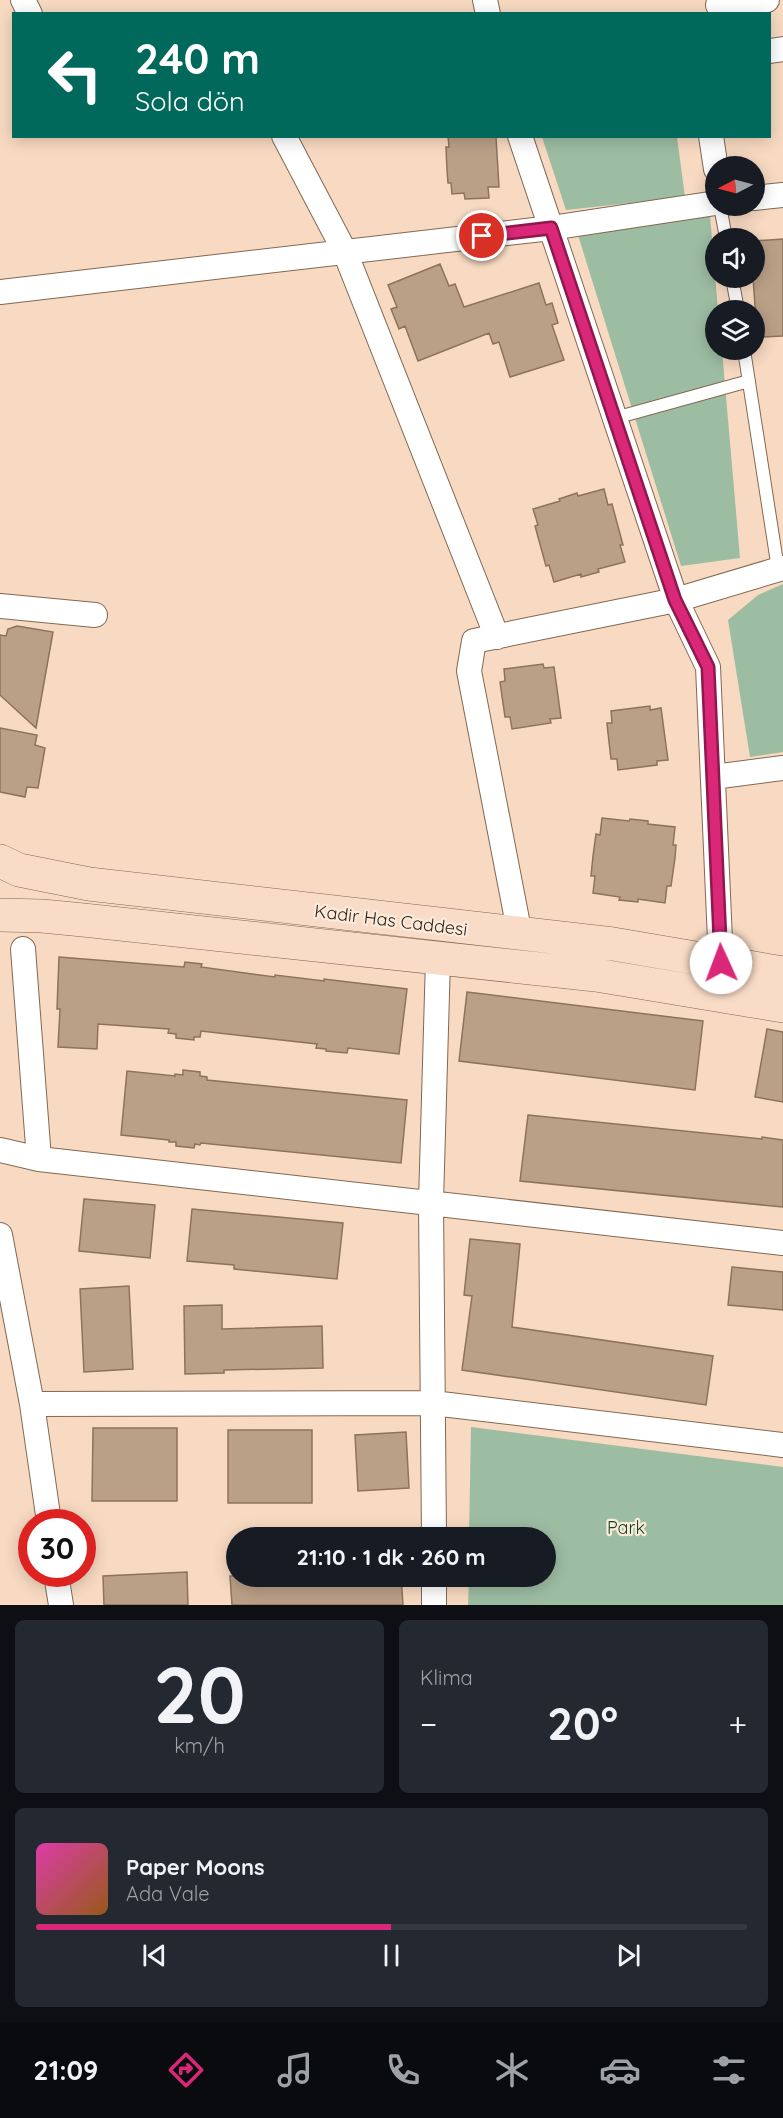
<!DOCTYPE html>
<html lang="tr">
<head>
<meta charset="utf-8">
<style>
  :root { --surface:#171b24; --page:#242831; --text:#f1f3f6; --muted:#9ea1a6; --line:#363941; --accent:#db2777 }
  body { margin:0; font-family:Quicksand,sans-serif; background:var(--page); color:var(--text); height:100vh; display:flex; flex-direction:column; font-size:22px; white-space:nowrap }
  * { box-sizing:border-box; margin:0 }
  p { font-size:20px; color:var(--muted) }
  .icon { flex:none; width:33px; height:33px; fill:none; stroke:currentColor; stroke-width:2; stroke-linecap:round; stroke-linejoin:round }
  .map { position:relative; height:1605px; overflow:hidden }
  .panel { display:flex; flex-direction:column; gap:15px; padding:15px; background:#0d0f14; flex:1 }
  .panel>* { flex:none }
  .banner { position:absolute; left:12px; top:12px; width:759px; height:126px; border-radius:0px; box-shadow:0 3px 15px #0003; background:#00695c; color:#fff; overflow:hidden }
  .needle { width:39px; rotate:264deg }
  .tools { position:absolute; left:705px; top:156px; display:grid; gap:12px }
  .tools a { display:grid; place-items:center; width:60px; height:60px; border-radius:50%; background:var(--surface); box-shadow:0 3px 15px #0003; font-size:30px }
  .speed { position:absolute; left:18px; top:1509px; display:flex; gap:12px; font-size:30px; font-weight:700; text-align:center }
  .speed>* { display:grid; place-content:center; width:78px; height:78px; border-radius:50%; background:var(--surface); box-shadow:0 3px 15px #0003; line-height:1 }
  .speed .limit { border:9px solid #d22; background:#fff; color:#111 }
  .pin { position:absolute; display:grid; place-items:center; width:51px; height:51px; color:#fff; margin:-26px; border:3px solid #fff; border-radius:50%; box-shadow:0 2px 6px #0007 }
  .me { position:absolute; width:66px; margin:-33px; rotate:358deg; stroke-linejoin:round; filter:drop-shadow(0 0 4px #0008) }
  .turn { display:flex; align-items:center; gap:21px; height:126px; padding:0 24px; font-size:27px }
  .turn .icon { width:78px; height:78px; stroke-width:2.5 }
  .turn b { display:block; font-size:42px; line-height:51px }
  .big { font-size:45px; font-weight:800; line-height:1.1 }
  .panel .tile { flex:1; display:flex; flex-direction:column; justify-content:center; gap:9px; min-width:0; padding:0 21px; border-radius:9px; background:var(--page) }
  .panel .dial { align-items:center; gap:0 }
  .dial b { font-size:78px; line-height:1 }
  .song { display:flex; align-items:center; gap:18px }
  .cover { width:72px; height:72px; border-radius:9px; background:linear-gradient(135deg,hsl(320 70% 55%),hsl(30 70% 35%)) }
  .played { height:6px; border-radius:3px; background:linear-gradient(90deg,var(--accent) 50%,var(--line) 50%) }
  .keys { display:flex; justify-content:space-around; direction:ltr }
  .heat { display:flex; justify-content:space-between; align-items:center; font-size:33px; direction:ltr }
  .panel .tiles { flex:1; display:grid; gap:15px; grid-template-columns:1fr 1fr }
  .tile:last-child { grid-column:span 2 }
  .trip { position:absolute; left:226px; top:1527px; width:330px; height:60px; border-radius:30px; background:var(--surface); box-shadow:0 3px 15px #0003; font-weight:800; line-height:60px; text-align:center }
  .tabs { display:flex; height:96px; justify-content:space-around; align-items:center; background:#090b0e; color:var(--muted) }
  .tabs .icon { width:42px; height:42px }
  .tabs .current { color:var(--accent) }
  .tabs b { font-size:27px; color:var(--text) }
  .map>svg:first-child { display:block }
</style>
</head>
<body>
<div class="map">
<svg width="783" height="1605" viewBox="0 0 783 1605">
  <rect width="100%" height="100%" fill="#f8dac2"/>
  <path fill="#9dbda3" d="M 542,137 L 677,137 L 685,197 L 566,210 Z
    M 710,215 L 718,310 L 716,310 L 716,350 L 722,350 L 740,558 L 681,566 L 577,232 Z
    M 783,584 L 783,752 L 750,757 L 728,620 L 758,595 Z
    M 471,1427 L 783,1467 L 783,1605 L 468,1605 L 469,1577 L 546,1576 L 546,1538 L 469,1537 Z"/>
  <path fill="#bba088" stroke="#8d735c" stroke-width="1.5" d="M 448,136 L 496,137 L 499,187 L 488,187 L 489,198 L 465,199 L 464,193 L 452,194 L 451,183 L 448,183 L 447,170 L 446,147 L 449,147 Z
    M 783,239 L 783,336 L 761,337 L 760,331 L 757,332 L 753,278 L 754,241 Z
    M 440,264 L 449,286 L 455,284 L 464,307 L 539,283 L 546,305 L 552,303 L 558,323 L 552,325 L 564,360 L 510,377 L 499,342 L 493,344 L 489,333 L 418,361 L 405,326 L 399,329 L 391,309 L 397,307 L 388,285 Z
    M 604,489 L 608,505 L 612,504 L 623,545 L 620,545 L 625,562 L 598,569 L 599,572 L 581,577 L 581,574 L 554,582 L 549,565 L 546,566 L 535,526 L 538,525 L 533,509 L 560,501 L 559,499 L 577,493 L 578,496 Z
    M 17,626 L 53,632 L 36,728 L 0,695 L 0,635 L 6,636 L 8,629 Z
    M 543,664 L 544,668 L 554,667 L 561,718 L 550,719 L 551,723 L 512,729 L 510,717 L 505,717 L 500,682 L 505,681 L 504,669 Z
    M 650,706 L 650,710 L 661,708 L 668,760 L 657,761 L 657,765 L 618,770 L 617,759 L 611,759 L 608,733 L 607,723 L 612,723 L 611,711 Z
    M 0,728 L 37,735 L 35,745 L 45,748 L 38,788 L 27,787 L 25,797 L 0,792 Z
    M 602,818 L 629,821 L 630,819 L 648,821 L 648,824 L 675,827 L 673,845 L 676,845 L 675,858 L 671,886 L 667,886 L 665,903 L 638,899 L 638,902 L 619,900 L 620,897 L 593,893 L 595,876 L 591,876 L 593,856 L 596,834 L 600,835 Z
    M 59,957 L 184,967 L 185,962 L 202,964 L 201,967 L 275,977 L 275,975 L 324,981 L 324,979 L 407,989 L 399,1054 L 348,1048 L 347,1053 L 326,1051 L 326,1049 L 316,1048 L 317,1044 L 201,1031 L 200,1037 L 194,1037 L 194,1040 L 176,1038 L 176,1034 L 168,1033 L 169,1029 L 98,1024 L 97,1049 L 58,1047 L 60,1009 L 57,1009 Z
    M 467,992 L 703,1021 L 695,1090 L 459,1061 Z
    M 767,1029 L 783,1032 L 783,1102 L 755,1097 Z
    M 183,1070 L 200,1072 L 200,1076 L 207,1077 L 207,1080 L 407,1100 L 401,1163 L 201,1143 L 200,1145 L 195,1144 L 194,1148 L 176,1146 L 176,1142 L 169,1142 L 169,1140 L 121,1135 L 127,1071 L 175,1076 L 175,1074 L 183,1075 Z
    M 528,1115 L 762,1139 L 762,1137 L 783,1140 L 783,1207 L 520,1181 Z
    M 84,1199 L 155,1205 L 150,1258 L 79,1251 Z
    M 192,1209 L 343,1223 L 337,1279 L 234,1269 L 234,1265 L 187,1261 Z
    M 470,1239 L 520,1244 L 512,1327 L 713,1356 L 706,1405 L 462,1370 L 472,1296 L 464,1295 Z
    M 732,1267 L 783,1272 L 783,1310 L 728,1305 Z
    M 129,1286 L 133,1369 L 84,1372 L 80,1289 Z
    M 222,1305 L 222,1329 L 322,1326 L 323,1368 L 224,1370 L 224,1373 L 185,1374 L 184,1306 Z
    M 93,1428 L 177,1428 L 177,1501 L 92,1501 Z
    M 228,1430 L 312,1430 L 312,1503 L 228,1503 Z
    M 406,1432 L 409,1488 L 358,1491 L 355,1435 Z
    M 187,1572 L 188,1605 L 104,1605 L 103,1576 Z
    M 230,1576 L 401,1576 L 403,1605 L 232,1605 Z"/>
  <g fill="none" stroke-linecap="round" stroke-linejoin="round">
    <g stroke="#826852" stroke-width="14">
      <path id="lane" d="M 720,206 L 726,238
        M 732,278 L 738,310
        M 744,350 L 778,569
        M 615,418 L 749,381"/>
    </g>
    <g stroke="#826852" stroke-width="26">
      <path id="street" d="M 23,0 L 30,14
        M 485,0 L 488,14
        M 718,5 L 767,0
        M 770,51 L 783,49
        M 284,136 L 345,252 L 497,637
        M 520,136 L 676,600 L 708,667 L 721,963
        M 711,136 L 716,169
        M 754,198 L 783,195
        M 0,292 L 551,228 L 716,203
        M 0,606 L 95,615
        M 713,777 L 783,768
        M 520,935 L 469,671 L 474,641 L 676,600 L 783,568
        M 23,949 L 39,1159
        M 0,1150 L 39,1159 L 783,1243
        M 0,1235 L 32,1404 L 49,1522
        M 32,1404 L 433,1403 L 783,1445
        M 434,1538 L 431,1202 L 438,959
        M 56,1574 L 61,1605
        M 434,1576 L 434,1605"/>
    </g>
    <g stroke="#826852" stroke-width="34">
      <path id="secondary" d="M 0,861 L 19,870 L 89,884 L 613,944 L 783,973
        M 0,915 L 42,916 L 83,920 L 596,975 L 783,1006"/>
    </g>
    <use href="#lane" stroke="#fff" stroke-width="12"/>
    <use href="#street" stroke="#fff" stroke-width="24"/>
    <use href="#secondary" stroke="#f9dcc7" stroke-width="33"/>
  </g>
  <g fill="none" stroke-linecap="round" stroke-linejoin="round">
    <g stroke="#8e194d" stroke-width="15">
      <path id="route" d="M 482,236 L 551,228 L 675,600 L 708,667 L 721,963"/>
    </g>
    <use href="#route" stroke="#db2777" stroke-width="10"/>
  </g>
  <g text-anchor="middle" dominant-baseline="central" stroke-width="4.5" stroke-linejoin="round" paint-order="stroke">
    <g font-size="18" fill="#2f241a" stroke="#fceadb">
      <text transform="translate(391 920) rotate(7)">Kadir Has Caddesi</text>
    </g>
    <g font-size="18" fill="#0f4623" stroke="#fceadb">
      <text x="626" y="1527">Park</text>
    </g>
  </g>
</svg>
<div class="tools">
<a><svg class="needle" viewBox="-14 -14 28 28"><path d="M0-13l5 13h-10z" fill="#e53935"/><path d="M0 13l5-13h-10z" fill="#9ea1a6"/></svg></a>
<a><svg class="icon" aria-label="sound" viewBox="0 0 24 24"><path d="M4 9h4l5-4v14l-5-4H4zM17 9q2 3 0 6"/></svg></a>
<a><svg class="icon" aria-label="layers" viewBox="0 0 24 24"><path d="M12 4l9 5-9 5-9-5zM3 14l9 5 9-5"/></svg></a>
</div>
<div class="speed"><div class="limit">30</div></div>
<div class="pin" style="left:482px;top:236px;background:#d93025"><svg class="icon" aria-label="arrive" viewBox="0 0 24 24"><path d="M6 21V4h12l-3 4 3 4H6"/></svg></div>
<svg class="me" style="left:721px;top:963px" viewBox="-20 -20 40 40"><circle r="19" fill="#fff"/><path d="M0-13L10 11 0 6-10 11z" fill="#db2777"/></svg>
<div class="trip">21:10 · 1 dk · 260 m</div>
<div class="banner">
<div class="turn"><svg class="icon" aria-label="left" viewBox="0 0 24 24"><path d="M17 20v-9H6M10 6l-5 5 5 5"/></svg><div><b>240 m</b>Sola dön</div></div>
</div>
</div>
<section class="panel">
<div class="tiles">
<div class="tile dial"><b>20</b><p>km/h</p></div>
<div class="tile"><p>Klima</p>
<div class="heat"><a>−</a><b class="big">20°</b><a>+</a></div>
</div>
<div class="tile">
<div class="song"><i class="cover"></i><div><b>Paper Moons</b><p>Ada Vale</p></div></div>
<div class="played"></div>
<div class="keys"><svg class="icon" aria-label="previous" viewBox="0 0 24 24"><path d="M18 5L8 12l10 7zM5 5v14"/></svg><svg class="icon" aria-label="pause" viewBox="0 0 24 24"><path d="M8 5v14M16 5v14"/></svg><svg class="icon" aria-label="next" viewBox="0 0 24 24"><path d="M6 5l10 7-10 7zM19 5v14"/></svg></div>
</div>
</div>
</section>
<nav class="tabs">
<b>21:09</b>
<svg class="icon current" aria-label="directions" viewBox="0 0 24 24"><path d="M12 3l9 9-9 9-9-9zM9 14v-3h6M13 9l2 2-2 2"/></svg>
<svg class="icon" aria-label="music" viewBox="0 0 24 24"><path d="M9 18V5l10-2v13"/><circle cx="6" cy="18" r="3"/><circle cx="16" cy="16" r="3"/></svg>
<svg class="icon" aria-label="phone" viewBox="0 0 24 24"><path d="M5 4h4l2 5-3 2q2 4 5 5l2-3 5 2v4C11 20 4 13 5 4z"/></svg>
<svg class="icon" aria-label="climate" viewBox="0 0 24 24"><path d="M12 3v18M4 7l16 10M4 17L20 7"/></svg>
<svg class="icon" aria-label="car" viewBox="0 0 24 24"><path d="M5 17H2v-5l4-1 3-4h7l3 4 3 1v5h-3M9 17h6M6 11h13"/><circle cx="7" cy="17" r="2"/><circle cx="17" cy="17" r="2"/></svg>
<svg class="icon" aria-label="filters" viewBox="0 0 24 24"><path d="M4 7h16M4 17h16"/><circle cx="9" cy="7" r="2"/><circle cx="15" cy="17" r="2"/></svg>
</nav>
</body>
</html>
